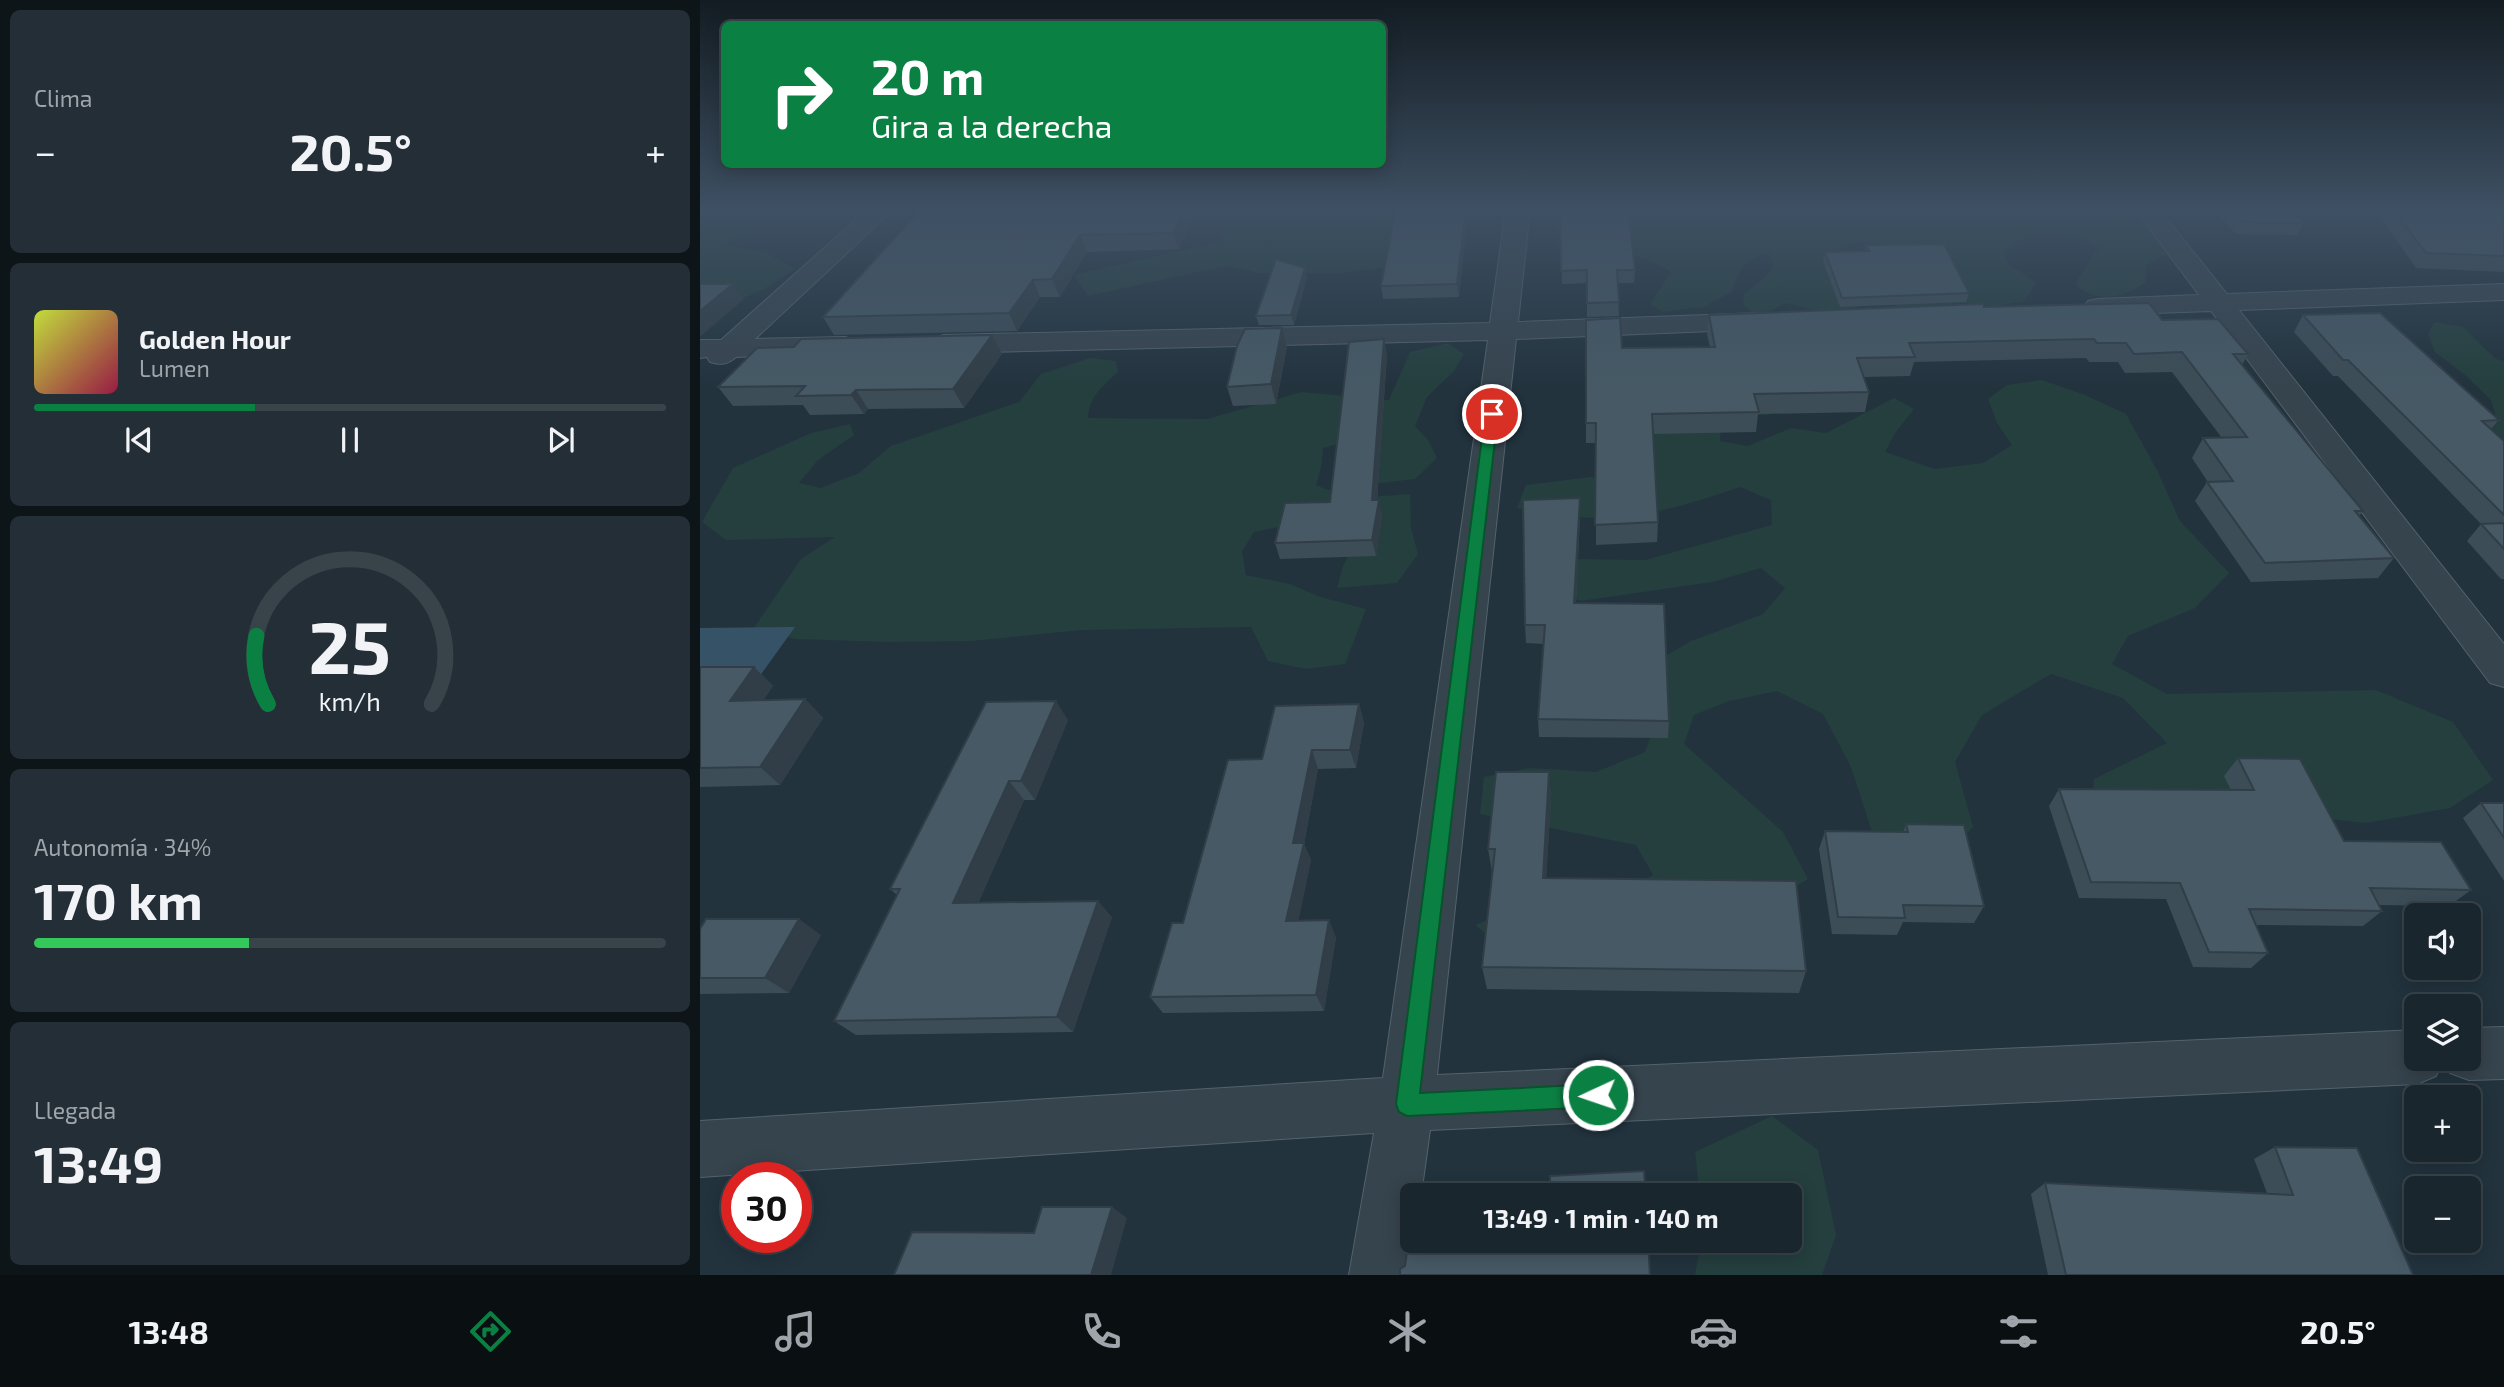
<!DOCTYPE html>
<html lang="es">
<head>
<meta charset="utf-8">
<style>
  :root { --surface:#1a262e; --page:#232e36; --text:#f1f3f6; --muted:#9fa5aa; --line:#38434a; --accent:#0b8043 }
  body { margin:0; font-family:"Exo 2",sans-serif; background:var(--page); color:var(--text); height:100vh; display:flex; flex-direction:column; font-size:26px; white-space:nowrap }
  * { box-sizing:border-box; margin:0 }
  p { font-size:23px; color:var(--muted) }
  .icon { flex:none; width:38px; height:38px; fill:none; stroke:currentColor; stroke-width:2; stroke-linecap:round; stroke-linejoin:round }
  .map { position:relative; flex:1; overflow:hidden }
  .side { display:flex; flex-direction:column; gap:10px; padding:10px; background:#0e1519; width:700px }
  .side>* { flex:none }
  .top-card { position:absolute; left:21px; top:21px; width:665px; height:147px; border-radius:10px; box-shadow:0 4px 18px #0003,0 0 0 2px var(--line); background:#0b8043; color:#fff; overflow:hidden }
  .tools { position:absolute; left:1704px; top:903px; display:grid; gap:14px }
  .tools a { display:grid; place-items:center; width:77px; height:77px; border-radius:10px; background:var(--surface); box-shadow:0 4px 18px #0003,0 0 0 2px var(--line); font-size:35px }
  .speed { position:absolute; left:21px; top:1162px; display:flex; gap:14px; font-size:35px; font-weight:700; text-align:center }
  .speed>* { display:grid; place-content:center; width:91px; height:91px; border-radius:50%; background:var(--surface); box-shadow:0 4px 18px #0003,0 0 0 2px var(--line); line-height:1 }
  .speed .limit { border:10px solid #d22; background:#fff; color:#111 }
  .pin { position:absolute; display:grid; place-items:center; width:60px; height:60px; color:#fff; margin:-30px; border:4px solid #fff; border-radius:50%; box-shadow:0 2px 7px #0007 }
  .me { position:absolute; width:77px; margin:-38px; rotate:267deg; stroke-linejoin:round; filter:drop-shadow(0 0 5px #0008) }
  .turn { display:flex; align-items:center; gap:24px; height:147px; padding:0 35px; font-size:32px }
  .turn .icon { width:91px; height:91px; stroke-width:2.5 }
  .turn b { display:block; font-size:49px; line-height:60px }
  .big { font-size:52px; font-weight:700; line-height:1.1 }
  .side .card { flex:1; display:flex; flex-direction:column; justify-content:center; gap:10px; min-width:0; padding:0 24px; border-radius:10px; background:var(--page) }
  .side .dial { align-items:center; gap:0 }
  .dial svg { height:182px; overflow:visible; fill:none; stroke:var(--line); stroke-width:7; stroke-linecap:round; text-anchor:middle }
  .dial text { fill:var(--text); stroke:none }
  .song { display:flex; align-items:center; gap:21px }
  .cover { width:84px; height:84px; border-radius:10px; background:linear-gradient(135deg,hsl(70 70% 55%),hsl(340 70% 35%)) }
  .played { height:7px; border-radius:4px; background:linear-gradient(90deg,var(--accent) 35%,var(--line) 35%) }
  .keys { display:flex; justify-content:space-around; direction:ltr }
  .heat { display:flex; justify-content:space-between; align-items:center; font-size:38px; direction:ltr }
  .charge { height:10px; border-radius:5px; background:linear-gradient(90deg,#34c759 34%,var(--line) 0) }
  .trip { position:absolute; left:700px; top:1183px; width:402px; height:70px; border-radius:10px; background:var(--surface); box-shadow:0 4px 18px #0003,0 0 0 2px var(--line); font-weight:700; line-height:70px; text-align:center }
  .menu { display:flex; height:112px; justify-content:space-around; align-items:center; background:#0a0f12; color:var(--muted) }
  .menu .icon { width:49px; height:49px }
  .menu .selected { color:var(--accent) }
  .menu b { font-size:32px; color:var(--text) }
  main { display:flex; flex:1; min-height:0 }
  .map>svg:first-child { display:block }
</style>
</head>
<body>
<main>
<section class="side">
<div class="card"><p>Clima</p>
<div class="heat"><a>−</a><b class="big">20.5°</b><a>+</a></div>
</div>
<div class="card">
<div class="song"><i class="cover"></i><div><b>Golden Hour</b><p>Lumen</p></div></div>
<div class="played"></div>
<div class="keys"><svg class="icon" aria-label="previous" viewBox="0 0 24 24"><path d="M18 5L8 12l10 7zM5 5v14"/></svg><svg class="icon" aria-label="pause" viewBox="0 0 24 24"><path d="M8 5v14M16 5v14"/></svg><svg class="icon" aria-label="next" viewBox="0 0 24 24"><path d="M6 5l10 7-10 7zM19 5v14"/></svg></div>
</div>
<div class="card dial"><svg viewBox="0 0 100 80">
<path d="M14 69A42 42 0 1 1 86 69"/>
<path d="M14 69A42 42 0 0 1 9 39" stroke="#0b8043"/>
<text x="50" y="56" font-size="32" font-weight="700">25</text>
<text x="50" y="72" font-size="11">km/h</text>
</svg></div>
<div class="card"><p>Autonomía · 34%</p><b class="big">170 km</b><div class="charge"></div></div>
<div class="card"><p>Llegada</p><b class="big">13:49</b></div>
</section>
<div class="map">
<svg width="1804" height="1275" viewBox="0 0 1804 1275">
  <rect width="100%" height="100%" fill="#22333e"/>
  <path fill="#243f3e" d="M 0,209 L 73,209 L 71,217 L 39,233 L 26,245 L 65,252 L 95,269 C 65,290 37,307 0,303 Z
    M 481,209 L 687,209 L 691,217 L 707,233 L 709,264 L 632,274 L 560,273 L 525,266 L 388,296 L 374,275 L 522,241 L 524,226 L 479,213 Z
    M 901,209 L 1425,209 L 1433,218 L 1468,236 L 1474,251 L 1446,264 L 1446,282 C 1425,298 1395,304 1375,284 L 1398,248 C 1357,225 1341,226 1302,252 L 1309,265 L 1337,283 L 1324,301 L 1295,306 L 1270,303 L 1198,307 L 1190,301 L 1230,252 L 1196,245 L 1157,242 L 1128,254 L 1124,266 L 1142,274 L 1170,300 L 1139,316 L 1085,303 L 1058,318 L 1044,305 L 1043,295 L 1065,277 L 1074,265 L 1069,253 C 1043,260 1040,267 1032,292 L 1003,307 L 963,312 L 950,304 L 971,272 L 958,263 L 922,253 Z
    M 1734,322 L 1763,327 L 1796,359 L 1804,361 L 1804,484 L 1776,420 L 1798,423 L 1791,400 L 1765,375 L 1735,352 L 1728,334 Z
    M 748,343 L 764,354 L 754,371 L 727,397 L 715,426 L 728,440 L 737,458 L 715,479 L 663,485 L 656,439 L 623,448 L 621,467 L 616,485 C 646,499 678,497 710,494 L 711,528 L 718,554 L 697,583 L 637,588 L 643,566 L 655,543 L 593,524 L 554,532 L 542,552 L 546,575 L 590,584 L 620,597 L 666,609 L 645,664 L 606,669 L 568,661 L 551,627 L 382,630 L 272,641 L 190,642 L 95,639 L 53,629 L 101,559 L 135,537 L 26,540 L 2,522 L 33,468 L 111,433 L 150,424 L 154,435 L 118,460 L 99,483 L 121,488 L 159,473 L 191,446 L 319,402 L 341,374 L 390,358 L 416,361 L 418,372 C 403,386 389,396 388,418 L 507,419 L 602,392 L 689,400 L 710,352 Z
    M 1342,380 L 1385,395 L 1426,414 L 1458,472 L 1480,521 L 1529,573 L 1495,608 L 1428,636 L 1412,664 L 1467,694 L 1676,690 L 1753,722 L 1793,780 L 1750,808 L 1666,823 L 1553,811 L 1391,826 L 1394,779 L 1467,743 L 1423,698 L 1351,674 L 1282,715 L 1255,762 L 1273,827 L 1211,895 L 1172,832 L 1151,767 L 1123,714 L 1077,691 L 1029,701 L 994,715 L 984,744 L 1083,832 L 1108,879 L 1018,934 L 810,953 L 775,925 L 831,902 L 908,903 L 953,875 L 936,845 L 780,814 L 784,777 L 830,768 L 896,772 L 945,752 L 959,713 L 962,658 L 991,641 L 1063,614 L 1085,588 L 1061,568 L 1012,582 L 881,601 L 821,581 L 874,559 L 945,560 L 1072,525 L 1071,500 L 1040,487 C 988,505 932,522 876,517 C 857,515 837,511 817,508 L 826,485 L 907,475 L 943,439 L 973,419 L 1122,404 L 1067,415 L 1032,416 L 1021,426 L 1020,441 L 1048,446 L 1091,428 L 1126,433 L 1194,398 L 1214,409 L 1195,433 L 1185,452 L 1235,469 L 1283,463 L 1312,445 L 1297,423 L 1288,399 L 1307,385 Z
    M 1072,1116 L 1118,1150 L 1136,1235 L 1122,1275 L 995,1275 L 1001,1241 L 1090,1241 L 1090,1195 L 1000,1195 L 995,1152 Z"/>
  <path fill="#355267" d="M 95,627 L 54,684 L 0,684 L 0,628 Z"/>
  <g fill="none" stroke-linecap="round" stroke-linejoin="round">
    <g stroke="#54626c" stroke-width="2">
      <path id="minor" d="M 168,209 L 194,209 L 55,339 L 145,337 L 155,340 L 159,346 L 155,352 L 36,357 C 27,365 21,365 10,362 L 7,357 L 0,358 L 0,340 L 21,340 Z
        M 806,209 L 830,209 L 818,322 L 1061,313 L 1071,315 L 1075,321 L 1071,327 L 1061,329 L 816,339 L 737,1075 L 1717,1030 L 1717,1059 L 1743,1059 L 1736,1076 L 1717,1084 L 730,1130 L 721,1195 L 712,1195 L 714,1241 L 709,1275 L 649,1275 L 674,1133 L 0,1177 L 0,1121 L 683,1078 L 788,340 L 244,353 L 234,350 L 230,344 L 234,338 L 244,335 L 790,323 Z
        M 1435,209 L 1459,209 L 1527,294 L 1804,284 L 1804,300 L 1539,310 L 1804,644 L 1804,687 L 1790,683 L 1511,311 L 1398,315 L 1388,313 L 1384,307 L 1388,301 L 1398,299 L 1499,295 Z
        M 1804,1027 L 1804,1079 L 1769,1080 L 1750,1073 L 1745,1059 L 1769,1059 L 1769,1028 Z"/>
    </g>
    <use href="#minor" fill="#36444e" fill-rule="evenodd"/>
  </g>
  <path fill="#3c4d57" d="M 221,209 L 498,209 L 479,249 L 387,252 L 360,297 L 340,297 L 317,331 L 134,335 L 123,317 Z
    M 696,209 L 776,209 L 775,218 L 767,218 L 759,297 L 683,299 L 681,286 Z
    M 860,209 L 935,270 L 934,283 L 918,283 L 919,316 L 887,317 L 887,283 L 862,284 Z
    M 1513,209 L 1590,209 L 1604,223 L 1597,235 L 1536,234 Z
    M 1685,209 L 1804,209 L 1804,272 L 1716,268 L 1680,217 Z
    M 1166,245 L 1269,293 L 1266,302 L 1140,307 L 1123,261 L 1125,252 L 1165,251 Z
    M 607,277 L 594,325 L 559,325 L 556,316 Z
    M 1284,307 L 1462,320 L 1548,354 L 1542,365 L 1663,511 L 1659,516 L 1694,558 L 1678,578 L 1551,582 L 1495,501 L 1507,482 L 1508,482 L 1492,458 L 1503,438 L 1522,438 L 1472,372 L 1425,373 L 1418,362 L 1389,362 L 1386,358 L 1214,362 L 1210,376 L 1164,377 L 1169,392 L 1165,412 L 1058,414 L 1056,432 L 953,434 L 958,522 L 957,542 L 896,545 L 896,443 L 886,443 L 886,423 L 922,348 L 1010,347 L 1007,334 L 1009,315 Z
    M 1603,315 L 1799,420 L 1791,429 L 1804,441 L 1804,579 L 1801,579 L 1767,541 L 1781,524 L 1638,376 L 1633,376 L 1594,332 Z
    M 587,347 L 576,404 L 533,406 L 527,387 Z
    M 302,354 L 264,408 L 168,409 L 164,414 L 110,415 L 103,405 L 33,406 L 18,387 Z
    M 687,355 L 677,500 L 682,516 L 676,556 L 580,559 L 575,543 L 630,502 Z
    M 880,498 L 880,516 L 876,603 L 969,721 L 968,738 L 839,737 L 838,719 L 843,644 L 826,643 L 825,625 Z
    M 0,667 L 54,667 L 73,686 L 63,700 L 105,699 L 123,718 L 80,785 L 0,787 Z
    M 659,704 L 664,723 L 656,768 L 618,769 L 604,844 L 611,860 L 598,921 L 636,937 L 624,1011 L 463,1013 L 450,997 L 483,923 L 562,759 Z
    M 368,720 L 335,800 L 324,800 L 278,903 L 412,917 L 373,1032 L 156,1035 L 134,1021 L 197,895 L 190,889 Z
    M 1538,758 L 1644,841 L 1771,890 L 1749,906 L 1679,905 L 1682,911 L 1663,926 L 1556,925 L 1568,953 L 1551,968 L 1493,967 L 1466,899 L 1379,898 L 1349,806 L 1359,789 L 1531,790 L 1524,776 Z
    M 849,772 L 851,798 L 846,878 L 1106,971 L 1099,993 L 787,989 L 782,967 L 792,872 L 788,849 Z
    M 1781,803 L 1804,803 L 1804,881 L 1763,818 Z
    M 1206,824 L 1284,906 L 1274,923 L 1203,922 L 1197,935 L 1132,934 L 1119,849 L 1125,831 L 1203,832 Z
    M 0,929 L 121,935 L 89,993 L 0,994 Z
    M 1575,1147 L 1713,1275 L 1348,1275 L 1331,1194 L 1345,1183 L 1567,1193 L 1554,1159 Z"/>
  <path fill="#313e47" d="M 485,209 L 498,209 L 479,249 L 473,233 Z
    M 766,209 L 767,218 L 759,297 L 757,284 Z
    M 380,235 L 387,252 L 360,297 L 352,279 Z
    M 605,268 L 607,277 L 594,325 L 591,315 Z
    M 333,280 L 340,297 L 317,331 L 309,313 Z
    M 33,284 L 44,299 L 0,337 L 0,311 Z
    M 582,328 L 587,347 L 576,404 L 571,384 Z
    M 292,335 L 302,354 L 264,408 L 253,389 Z
    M 684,339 L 687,355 L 676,516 L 672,500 Z
    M 156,390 L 168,409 L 164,414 L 151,395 Z
    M 880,498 L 880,516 L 875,622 L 874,603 Z
    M 679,500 L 682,516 L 676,556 L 672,540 Z
    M 54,667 L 73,686 L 50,720 L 30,701 Z
    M 105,699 L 123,718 L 80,785 L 60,767 Z
    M 356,701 L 368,720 L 335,800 L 321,781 Z
    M 659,704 L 664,723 L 656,768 L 650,750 Z
    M 612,750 L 618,769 L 604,844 L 611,860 L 595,938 L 586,921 L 593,843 Z
    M 849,772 L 851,798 L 845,902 L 843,878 Z
    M 309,781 L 324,800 L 270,920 L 253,903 Z
    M 398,901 L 412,917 L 373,1032 L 357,1017 Z
    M 99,919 L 121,935 L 89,993 L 65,978 Z
    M 629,920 L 636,937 L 624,1011 L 616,995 Z
    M 412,1207 L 427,1218 L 411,1275 L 391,1275 Z"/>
  <path fill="#465965" stroke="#313e47" stroke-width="2" d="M 221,209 L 485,209 L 473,233 L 380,235 L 352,279 L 333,280 L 309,313 L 123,317 Z
    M 696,209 L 766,209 L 757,284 L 681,286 Z
    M 860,209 L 928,209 L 935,270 L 917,270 L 919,302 L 887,303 L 887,270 L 861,271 Z
    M 1530,209 L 1590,209 L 1604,223 L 1542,222 Z
    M 1693,209 L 1804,209 L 1804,256 L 1726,253 Z
    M 1244,244 L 1269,293 L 1142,298 L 1125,252 L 1169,251 L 1166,245 Z
    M 576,259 L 605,268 L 591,315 L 556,316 Z
    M 0,284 L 33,284 L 0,311 Z
    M 1449,303 L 1462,320 L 1518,319 L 1548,354 L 1533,354 L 1663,511 L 1655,511 L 1694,558 L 1565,563 L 1507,482 L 1533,481 L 1503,438 L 1547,437 L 1482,352 L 1434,354 L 1426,343 L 1397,343 L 1394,339 L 1209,343 L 1215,357 L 1157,358 L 1169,392 L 1054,394 L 1059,412 L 952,414 L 958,522 L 895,525 L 896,423 L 886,423 L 886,320 L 920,318 L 922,348 L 1015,347 L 1009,315 L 1283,304 L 1284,307 Z
    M 1680,313 L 1799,420 L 1782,421 L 1804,441 L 1804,515 L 1648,360 L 1643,360 L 1603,315 Z
    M 582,328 L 571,384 L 527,387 L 537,346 L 545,329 Z
    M 292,335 L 253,389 L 156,390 L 151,395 L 96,396 L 105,386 L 18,387 L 57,348 L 94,347 L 101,339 Z
    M 684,339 L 672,500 L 679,500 L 672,540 L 575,543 L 585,503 L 630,502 L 649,342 Z
    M 880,498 L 874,603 L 964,604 L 969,721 L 838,719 L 845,625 L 825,625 L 823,500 Z
    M 1804,523 L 1804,549 L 1781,524 Z
    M 0,667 L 54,667 L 30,701 L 105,699 L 60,767 L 0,768 Z
    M 356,701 L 321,781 L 309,781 L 253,903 L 398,901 L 357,1017 L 134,1021 L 200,889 L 190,889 L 286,702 Z
    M 659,704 L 650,750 L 612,750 L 593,843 L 604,843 L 586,921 L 629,920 L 616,995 L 450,997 L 472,923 L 483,923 L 528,760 L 562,759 L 575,706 Z
    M 1538,758 L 1600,759 L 1644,841 L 1741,842 L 1771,890 L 1670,888 L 1682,911 L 1549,909 L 1568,953 L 1509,952 L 1480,883 L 1391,882 L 1359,789 L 1554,790 Z
    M 796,772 L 849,772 L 843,878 L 1096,881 L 1106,971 L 782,967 L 795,849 L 788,849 Z
    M 1781,803 L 1804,803 L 1804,838 Z
    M 1206,824 L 1264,825 L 1284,906 L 1203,905 L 1205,918 L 1138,917 L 1125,831 L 1208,832 Z
    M 6,919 L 99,919 L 65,978 L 0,978 L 0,929 Z
    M 1575,1147 L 1657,1148 L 1713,1275 L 1366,1275 L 1345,1183 L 1593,1195 Z
    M 944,1171 L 946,1195 L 850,1195 L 850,1176 Z
    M 709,1205 L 712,1205 L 712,1241 L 948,1241 L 950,1275 L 700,1275 L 700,1269 L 705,1266 L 710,1231 Z
    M 342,1207 L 412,1207 L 391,1275 L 194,1275 L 212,1232 L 334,1233 Z"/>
  <linearGradient id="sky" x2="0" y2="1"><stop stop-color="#131c22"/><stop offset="0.54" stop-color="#3e5063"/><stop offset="1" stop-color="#3e5063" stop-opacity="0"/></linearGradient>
  <rect width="1804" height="388" fill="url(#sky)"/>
  <path fill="#0b8043" stroke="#07532c" stroke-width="2" d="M 792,410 L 798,414 L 720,1093 L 898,1084 L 906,1087 L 909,1095 L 906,1103 L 898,1107 L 707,1116 L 699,1112 L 696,1104 L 785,414 Z"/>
</svg>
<div class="tools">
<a><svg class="icon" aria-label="sound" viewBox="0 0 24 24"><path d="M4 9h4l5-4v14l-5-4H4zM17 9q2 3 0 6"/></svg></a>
<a><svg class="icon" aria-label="layers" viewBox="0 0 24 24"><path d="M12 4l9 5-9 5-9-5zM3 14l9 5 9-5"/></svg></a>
<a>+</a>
<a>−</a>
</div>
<div class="speed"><div class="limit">30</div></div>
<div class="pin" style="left:792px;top:414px;background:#d93025"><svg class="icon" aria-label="arrive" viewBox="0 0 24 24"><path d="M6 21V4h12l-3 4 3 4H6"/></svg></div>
<svg class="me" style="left:898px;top:1095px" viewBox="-20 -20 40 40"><circle r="17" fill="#0b8043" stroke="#fff" stroke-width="3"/><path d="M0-11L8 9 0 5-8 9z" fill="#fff"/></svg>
<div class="trip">13:49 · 1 min · 140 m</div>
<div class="top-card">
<div class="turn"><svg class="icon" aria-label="right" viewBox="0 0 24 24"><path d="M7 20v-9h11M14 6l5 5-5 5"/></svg><div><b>20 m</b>Gira a la derecha</div></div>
</div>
</div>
</main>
<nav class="menu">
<b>13:48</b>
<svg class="icon selected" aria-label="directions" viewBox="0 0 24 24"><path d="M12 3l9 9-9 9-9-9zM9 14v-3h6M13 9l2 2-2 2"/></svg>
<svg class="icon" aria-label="music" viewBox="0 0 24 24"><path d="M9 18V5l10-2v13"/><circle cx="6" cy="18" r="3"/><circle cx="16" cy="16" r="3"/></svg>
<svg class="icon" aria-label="phone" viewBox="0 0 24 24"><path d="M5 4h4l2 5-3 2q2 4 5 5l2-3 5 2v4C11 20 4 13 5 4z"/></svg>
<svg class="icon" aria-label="climate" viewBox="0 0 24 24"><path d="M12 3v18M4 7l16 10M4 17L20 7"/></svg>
<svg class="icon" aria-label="car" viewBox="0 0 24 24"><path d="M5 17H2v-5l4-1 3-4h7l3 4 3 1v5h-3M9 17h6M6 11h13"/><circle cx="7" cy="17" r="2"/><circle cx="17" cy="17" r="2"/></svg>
<svg class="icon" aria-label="filters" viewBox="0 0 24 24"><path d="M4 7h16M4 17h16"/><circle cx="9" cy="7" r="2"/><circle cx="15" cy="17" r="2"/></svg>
<b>20.5°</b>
</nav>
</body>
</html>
